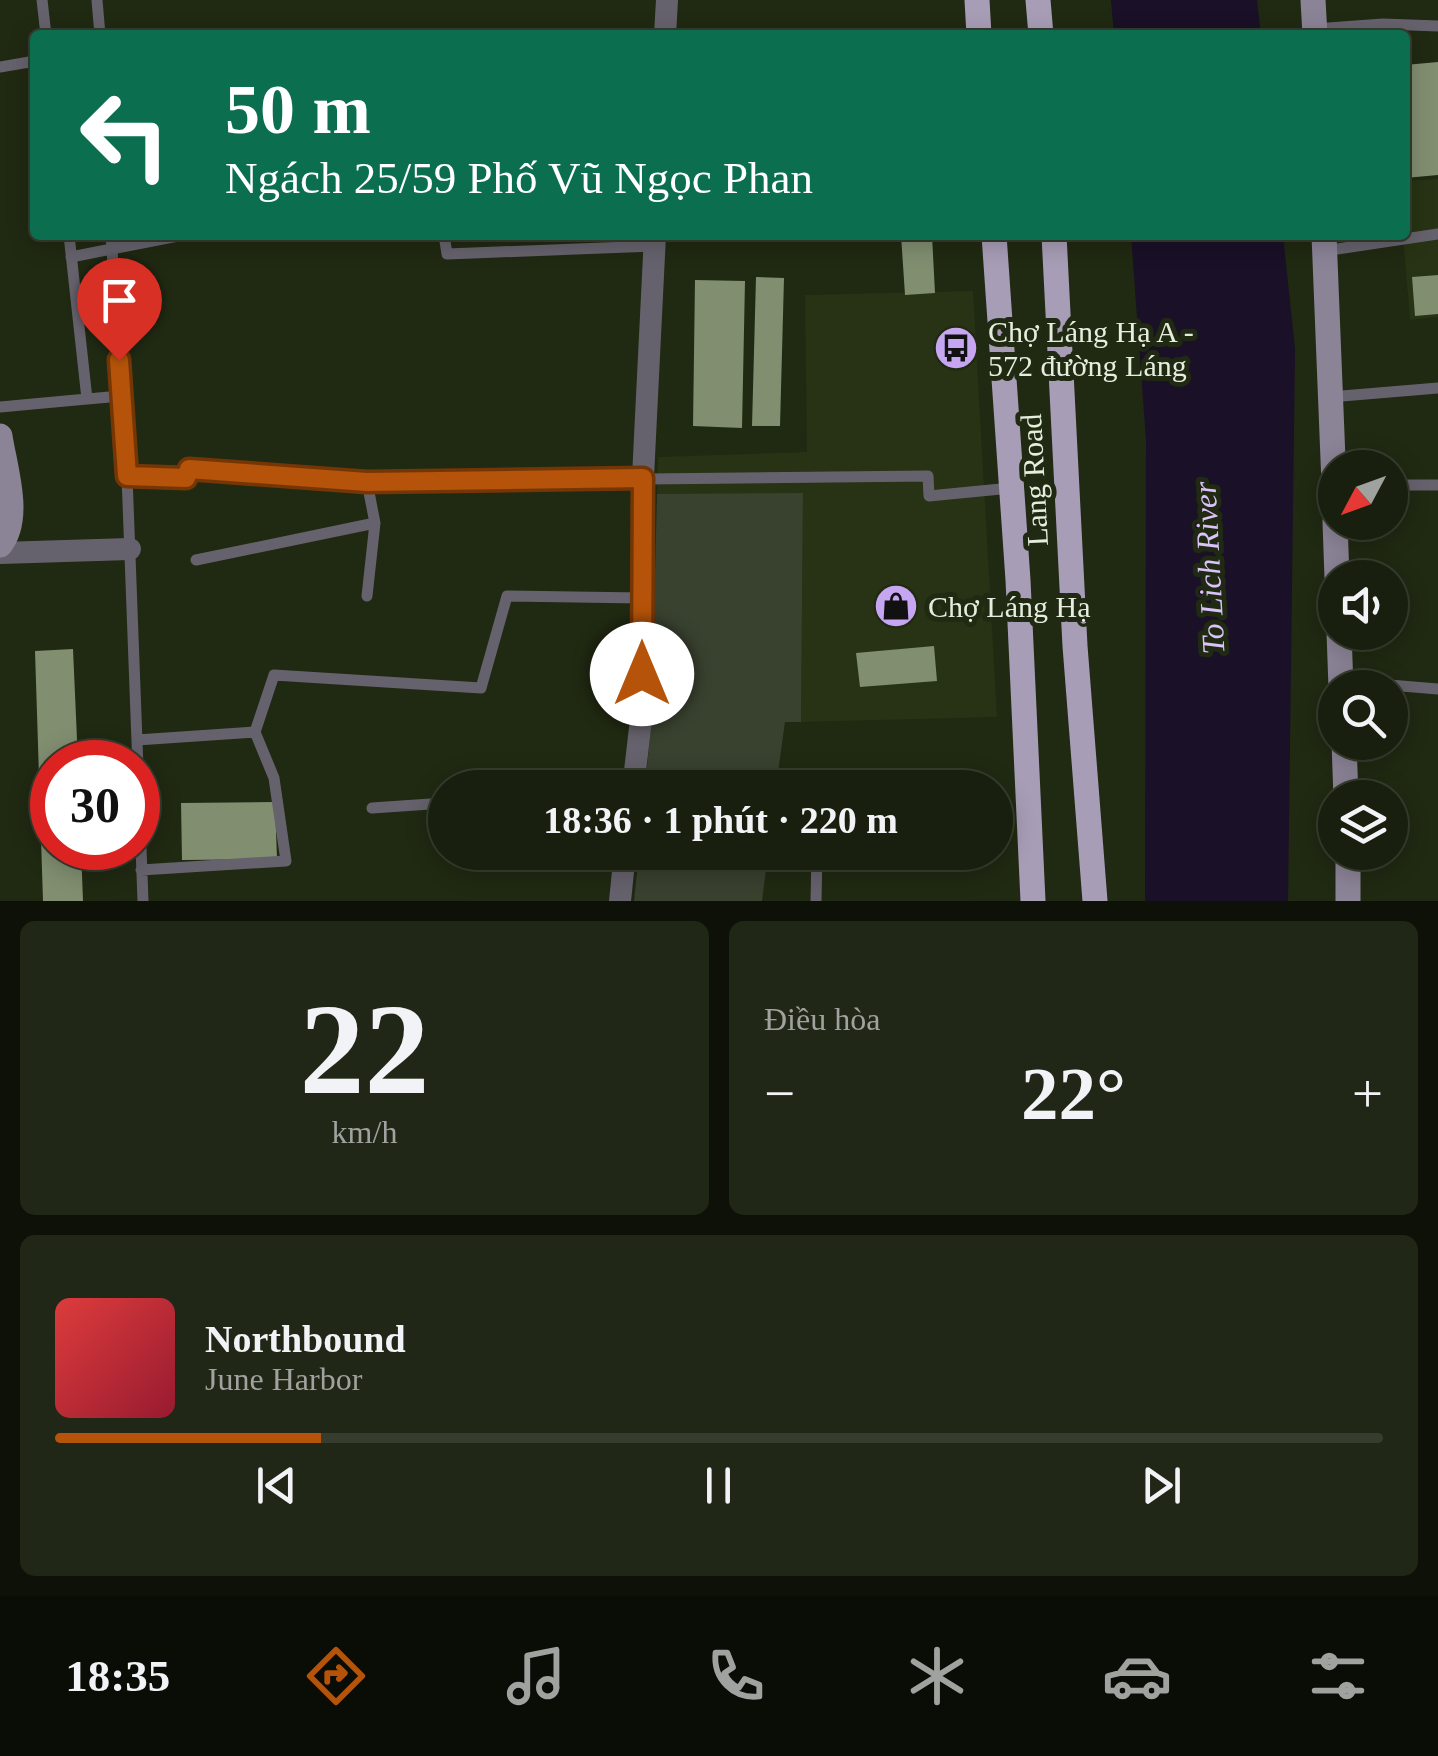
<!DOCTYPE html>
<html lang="vi">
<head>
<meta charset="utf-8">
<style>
  :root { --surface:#181f0e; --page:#212717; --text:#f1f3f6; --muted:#9fa29e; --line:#363d2e; --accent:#b45309 }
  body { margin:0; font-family:"Times New Roman",serif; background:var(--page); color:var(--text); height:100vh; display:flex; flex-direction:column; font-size:38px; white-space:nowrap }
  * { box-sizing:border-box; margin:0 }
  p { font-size:32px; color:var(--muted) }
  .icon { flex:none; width:55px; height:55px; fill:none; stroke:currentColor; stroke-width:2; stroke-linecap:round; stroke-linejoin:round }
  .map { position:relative; height:901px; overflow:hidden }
  .details { display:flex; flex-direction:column; gap:20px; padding:20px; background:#0d1108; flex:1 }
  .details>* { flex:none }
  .guide { position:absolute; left:30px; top:30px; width:1380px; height:210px; border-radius:10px; box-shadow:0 5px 25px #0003,0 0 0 2px var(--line); background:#0b6e4f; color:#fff; overflow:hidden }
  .needle { width:65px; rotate:229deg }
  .tools { position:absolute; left:1318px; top:450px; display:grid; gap:20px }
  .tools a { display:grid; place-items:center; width:90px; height:90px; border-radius:50%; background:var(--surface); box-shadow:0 5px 25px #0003,0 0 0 2px var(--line); font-size:50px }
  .speed { position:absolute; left:30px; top:740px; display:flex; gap:20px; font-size:50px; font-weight:700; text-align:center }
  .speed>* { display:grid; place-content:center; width:130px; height:130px; border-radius:50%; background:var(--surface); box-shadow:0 5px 25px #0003,0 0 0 2px var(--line); line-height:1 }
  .speed .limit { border:15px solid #d22; background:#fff; color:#111 }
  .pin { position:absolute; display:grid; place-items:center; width:85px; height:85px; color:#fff; margin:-102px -42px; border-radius:50% 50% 50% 0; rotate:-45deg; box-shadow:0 0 10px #0007 }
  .pin .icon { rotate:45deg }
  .me { position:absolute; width:110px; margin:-55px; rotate:0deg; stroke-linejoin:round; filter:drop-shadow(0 0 8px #0008) }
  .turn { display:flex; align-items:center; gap:35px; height:210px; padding:0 30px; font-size:45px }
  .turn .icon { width:130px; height:130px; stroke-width:2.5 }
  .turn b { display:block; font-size:70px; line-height:85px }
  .big { font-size:75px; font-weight:700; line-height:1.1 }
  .details .tile { flex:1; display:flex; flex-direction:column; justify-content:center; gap:15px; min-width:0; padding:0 35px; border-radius:15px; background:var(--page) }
  .details .dial { align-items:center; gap:0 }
  .dial b { font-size:130px; line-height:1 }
  .song { display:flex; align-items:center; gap:30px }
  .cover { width:120px; height:120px; border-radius:15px; background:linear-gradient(135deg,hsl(0 70% 55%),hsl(350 70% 35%)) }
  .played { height:10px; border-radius:5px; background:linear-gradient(90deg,var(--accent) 20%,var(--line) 20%) }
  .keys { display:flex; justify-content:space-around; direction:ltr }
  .heat { display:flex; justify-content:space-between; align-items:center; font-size:55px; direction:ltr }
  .details .tiles { flex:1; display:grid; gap:20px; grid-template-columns:1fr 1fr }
  .tile:last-child { grid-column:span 2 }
  .trip { position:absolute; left:428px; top:770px; width:585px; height:100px; border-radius:50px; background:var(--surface); box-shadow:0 5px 25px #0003,0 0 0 2px var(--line); font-weight:700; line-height:100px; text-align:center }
  .menu { display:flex; height:160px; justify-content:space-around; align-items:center; background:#0a0c06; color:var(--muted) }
  .menu .icon { width:70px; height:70px }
  .menu .current { color:var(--accent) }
  .menu b { font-size:45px; color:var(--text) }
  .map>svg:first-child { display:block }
</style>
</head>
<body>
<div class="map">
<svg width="1438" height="901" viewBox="0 0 1438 901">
  <rect width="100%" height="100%" fill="#202912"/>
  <path fill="#273314" d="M 1438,179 L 1438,317 L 1410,320 L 1403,235 L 1405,181 Z
    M 973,291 L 997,717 L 801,722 L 803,494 L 657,494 L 658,457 L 807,452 L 805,295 Z"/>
  <path fill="#39412f" d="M 803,493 L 801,722 L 785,722 L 776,787 L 645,788 L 651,726 L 657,494 Z
    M 639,853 L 768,853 L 762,901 L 634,901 Z"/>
  <path fill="#1a1027" d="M 1111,0 L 1257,0 L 1261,35 L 1114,35 Z
    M 1131,235 L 1283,235 L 1295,349 L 1288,901 L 1145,901 L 1146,440 Z"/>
  <path fill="#818e70" d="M 1438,62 L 1438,175 L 1405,178 L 1405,65 Z
    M 901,235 L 932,235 L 935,293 L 905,295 Z
    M 1438,275 L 1438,314 L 1415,316 L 1412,277 Z
    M 756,277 L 784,278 L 780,426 L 752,426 Z
    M 695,280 L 745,281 L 742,428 L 693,426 Z
    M 934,646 L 937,681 L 860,687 L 856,653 Z
    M 73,649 L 78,762 L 52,762 L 52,848 L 81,848 L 83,901 L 43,901 L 35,651 Z
    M 275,802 L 277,859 L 182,860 L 181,803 Z"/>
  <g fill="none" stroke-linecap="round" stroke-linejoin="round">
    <path stroke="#66626d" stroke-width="11" d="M 42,0 L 46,35
      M 97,0 L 100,35
      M 1315,29 L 1383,24 L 1438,26
      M 0,67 L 35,61
      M 69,235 L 87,399 L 121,396
      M 111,235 L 127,476 L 143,901
      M 444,235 L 447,254 L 654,246
      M 1324,251 L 1438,234
      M 71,257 L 183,235
      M 1330,397 L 1438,388
      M 0,407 L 87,399
      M 127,476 L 187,478 L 189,469 L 367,482 L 928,476 L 929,496 L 1011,488
      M 367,482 L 375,523 L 367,596
      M 1390,485 L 1438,485
      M 196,560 L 375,523
      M 1341,681 L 1438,689
      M 137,740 L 255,732
      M 372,808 L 445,803
      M 141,870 L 286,861 L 274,778 L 255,732 L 274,675 L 481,688 L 507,596 L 642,598
      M 816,901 L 817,852"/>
    <path stroke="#66626d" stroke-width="22" d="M 665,35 L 667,0
      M 0,553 L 130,549
      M 633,788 L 642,711 L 643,477 L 655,235
      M 620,901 L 625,852"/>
    <path stroke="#8b8396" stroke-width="25" d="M 1313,0 L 1315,35
      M 1324,235 L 1335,509
      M 0,436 C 5,469 22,518 0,545
      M 1335,522 L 1337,578
      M 1339,632 L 1341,688
      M 1344,742 L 1346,798
      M 1348,852 L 1348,901"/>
    <path stroke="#a79db6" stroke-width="25" d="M 977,0 L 979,35
      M 1038,0 L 1041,35
      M 994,235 L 1018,580 L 1033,901
      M 1054,235 L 1075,646 L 1095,901"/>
  </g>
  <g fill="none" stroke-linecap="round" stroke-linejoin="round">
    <g stroke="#753606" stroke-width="25">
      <path id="route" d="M 119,360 L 127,476 L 186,478 L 189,469 L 367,482 L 643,478 L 642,674"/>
    </g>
    <use href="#route" stroke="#b45309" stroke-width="18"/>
  </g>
  <defs>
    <g id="bus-disc" transform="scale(2.25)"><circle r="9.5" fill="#c6a6f0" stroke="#202912"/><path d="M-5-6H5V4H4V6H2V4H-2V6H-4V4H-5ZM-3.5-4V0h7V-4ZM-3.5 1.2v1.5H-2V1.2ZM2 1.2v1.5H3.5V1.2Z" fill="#111"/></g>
    <g id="shop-disc" transform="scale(2.25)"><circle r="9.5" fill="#c6a6f0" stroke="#202912"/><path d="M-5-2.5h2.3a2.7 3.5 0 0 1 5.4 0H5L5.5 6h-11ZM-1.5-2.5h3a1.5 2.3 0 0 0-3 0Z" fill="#111"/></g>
  </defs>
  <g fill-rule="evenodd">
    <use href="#bus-disc" x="956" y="348"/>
    <use href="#shop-disc" x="896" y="606"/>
  </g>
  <g text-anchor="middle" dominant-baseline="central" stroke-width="10" stroke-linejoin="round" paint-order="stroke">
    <g font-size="30" fill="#e6edde" stroke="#202912" text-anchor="start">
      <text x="988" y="331">Chợ Láng Hạ A -<tspan x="988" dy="34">572 đường Láng</tspan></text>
      <text x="928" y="606">Chợ Láng Hạ</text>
    </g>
    <g font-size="30" fill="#e6edde" stroke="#202912">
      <text transform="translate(1034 480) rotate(-93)">Lang Road</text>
    </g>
    <g font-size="32" font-style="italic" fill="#d9c3f8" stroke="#202912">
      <text transform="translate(1209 568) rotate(-93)">To Lich River</text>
    </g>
  </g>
</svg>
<div class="tools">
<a><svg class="needle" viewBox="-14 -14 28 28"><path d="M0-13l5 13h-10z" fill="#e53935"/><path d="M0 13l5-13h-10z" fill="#9fa29e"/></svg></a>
<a><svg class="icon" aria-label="sound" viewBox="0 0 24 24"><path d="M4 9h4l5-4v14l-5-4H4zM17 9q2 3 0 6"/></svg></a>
<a><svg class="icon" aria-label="search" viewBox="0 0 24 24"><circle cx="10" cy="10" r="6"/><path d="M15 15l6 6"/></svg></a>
<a><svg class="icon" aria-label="layers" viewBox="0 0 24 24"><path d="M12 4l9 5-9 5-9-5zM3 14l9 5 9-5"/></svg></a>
</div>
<div class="speed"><div class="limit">30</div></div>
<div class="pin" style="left:119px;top:360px;background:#d93025"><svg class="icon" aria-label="arrive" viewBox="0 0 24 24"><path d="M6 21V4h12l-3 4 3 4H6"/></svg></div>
<svg class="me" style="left:642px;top:674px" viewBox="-20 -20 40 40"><circle r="19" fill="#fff"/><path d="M0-13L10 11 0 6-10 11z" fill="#b45309"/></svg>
<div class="trip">18:36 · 1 phút · 220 m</div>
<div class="guide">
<div class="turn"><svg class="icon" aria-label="left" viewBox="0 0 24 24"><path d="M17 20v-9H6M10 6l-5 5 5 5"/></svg><div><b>50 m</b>Ngách 25/59 Phố Vũ Ngọc Phan</div></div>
</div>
</div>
<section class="details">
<div class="tiles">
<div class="tile dial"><b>22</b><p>km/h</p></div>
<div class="tile"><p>Điều hòa</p>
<div class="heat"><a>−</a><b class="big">22°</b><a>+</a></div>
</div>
<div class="tile">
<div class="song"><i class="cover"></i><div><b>Northbound</b><p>June Harbor</p></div></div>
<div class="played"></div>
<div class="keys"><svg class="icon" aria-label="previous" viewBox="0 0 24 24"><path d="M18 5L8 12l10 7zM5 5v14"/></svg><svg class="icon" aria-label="pause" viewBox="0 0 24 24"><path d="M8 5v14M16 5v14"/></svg><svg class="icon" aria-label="next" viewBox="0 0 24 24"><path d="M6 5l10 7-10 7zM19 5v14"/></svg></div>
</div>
</div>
</section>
<nav class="menu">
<b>18:35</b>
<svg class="icon current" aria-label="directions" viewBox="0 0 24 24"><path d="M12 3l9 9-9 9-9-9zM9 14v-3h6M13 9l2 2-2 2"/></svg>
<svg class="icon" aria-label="music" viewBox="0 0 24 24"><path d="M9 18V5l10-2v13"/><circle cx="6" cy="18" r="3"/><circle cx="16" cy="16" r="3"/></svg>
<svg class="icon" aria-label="phone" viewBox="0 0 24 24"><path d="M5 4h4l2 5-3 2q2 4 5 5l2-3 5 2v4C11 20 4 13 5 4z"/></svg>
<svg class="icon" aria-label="climate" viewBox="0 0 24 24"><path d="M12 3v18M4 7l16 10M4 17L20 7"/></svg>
<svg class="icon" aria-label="car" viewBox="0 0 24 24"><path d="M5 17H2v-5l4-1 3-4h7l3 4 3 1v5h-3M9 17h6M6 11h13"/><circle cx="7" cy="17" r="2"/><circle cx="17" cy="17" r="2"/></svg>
<svg class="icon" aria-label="filters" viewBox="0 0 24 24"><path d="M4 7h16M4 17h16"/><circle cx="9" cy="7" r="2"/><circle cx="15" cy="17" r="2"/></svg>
</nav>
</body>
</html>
